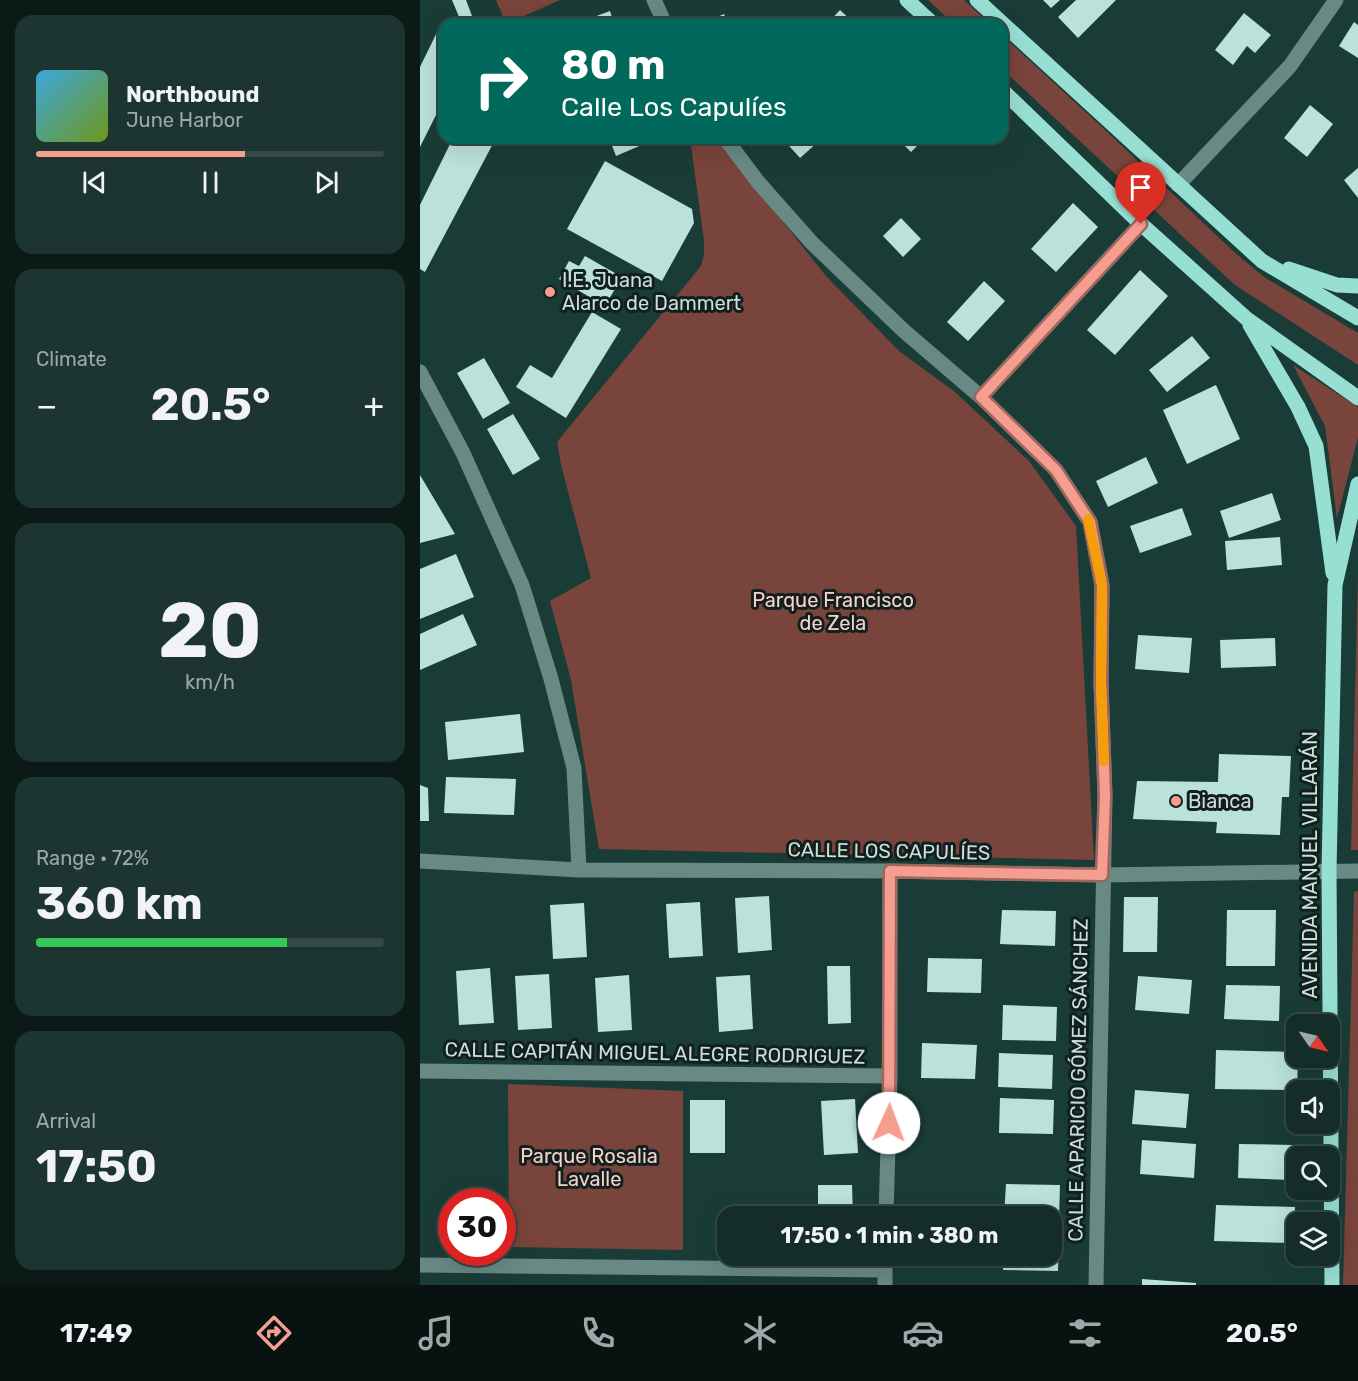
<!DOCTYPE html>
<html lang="en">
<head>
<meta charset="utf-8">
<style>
  :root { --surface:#142d29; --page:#1d3531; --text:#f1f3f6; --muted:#9da8a8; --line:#334946; --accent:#f59d8f }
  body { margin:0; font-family:Rubik,sans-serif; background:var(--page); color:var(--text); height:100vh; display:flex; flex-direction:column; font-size:22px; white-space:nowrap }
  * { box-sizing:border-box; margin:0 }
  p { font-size:20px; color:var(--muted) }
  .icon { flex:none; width:33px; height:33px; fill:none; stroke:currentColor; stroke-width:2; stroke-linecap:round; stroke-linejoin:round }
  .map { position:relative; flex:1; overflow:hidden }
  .drawer { display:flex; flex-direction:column; gap:15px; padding:15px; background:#0b1917; width:420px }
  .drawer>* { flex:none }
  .top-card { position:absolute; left:18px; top:18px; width:570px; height:126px; border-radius:18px; box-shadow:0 6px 24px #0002,0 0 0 2px var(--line); background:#00695c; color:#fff; overflow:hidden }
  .needle { width:39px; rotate:124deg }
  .controls { position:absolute; left:866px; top:1014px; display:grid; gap:12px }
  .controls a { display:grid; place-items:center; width:54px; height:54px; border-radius:12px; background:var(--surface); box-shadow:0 6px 24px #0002,0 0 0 2px var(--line); font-size:30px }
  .speed { position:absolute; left:18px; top:1188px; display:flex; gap:12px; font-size:30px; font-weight:700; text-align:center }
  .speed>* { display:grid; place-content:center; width:78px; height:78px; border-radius:50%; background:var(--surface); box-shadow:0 6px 24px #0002,0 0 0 2px var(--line); line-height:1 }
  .speed .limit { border:9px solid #d22; background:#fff; color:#111 }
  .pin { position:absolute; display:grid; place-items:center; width:51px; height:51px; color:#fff; margin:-62px -26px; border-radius:50% 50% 50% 0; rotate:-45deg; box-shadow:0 0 6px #0007 }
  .pin .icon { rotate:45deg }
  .me { position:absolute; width:66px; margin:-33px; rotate:2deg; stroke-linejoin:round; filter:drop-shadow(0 0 4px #0008) }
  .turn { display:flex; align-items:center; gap:21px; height:126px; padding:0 24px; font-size:27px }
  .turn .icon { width:78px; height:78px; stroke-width:2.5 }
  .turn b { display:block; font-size:42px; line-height:51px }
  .big { font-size:45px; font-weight:700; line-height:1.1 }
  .drawer .card { flex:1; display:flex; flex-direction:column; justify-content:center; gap:9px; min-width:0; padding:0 21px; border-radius:18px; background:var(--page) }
  .drawer .dial { align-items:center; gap:0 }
  .dial b { font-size:78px; line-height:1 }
  .song { display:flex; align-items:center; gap:18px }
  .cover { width:72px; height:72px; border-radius:9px; background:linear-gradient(135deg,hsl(200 70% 55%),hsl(80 70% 35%)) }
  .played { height:6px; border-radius:3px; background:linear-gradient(90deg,var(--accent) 60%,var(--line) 60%) }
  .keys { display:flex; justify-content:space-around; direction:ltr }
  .heat { display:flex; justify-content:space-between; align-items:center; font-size:33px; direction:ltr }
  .charge { height:9px; border-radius:4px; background:linear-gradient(90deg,#34c759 72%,var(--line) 0) }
  .trip { position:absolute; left:297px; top:1206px; width:345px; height:60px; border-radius:18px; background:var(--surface); box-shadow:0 6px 24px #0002,0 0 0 2px var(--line); font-weight:700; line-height:60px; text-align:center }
  .menu { display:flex; height:96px; justify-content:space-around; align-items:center; background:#081210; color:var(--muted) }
  .menu .icon { width:42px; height:42px }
  .menu .current { color:var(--accent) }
  .menu b { font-size:27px; color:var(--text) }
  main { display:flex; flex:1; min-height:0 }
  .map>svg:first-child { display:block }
</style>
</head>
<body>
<main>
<section class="drawer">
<div class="card">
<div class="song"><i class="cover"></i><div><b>Northbound</b><p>June Harbor</p></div></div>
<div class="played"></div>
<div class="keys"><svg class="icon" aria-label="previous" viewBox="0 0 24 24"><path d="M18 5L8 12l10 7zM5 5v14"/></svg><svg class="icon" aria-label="pause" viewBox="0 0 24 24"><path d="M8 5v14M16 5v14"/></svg><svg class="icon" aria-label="next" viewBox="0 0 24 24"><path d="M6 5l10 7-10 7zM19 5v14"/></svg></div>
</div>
<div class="card"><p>Climate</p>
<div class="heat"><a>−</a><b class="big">20.5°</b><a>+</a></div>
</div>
<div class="card dial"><b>20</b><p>km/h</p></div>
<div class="card"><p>Range · 72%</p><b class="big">360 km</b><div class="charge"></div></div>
<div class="card"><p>Arrival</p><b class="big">17:50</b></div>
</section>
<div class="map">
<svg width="938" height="1285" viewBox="0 0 938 1285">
  <rect width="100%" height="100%" fill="#1a3c37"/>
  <path fill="#79443c" d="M 76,0 L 140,0 L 86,24 Z
    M 508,0 L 544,0 L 570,24 L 534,24 Z
    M 582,35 L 684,129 L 813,251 L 844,277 L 938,333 L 938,365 L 815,285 L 582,69 Z
    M 270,138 L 296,138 L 406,276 L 479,351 L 535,392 L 609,461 L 656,526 L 674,860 L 179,849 L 151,680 L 130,601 L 171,578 L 141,465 L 137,442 L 281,266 L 284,255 L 284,241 Z
    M 873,365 L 938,407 L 938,438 L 917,518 L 905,426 Z
    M 938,575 L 938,850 L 931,850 Z
    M 938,891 L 938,1285 L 923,1285 L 934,892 Z
    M 88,1084 L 263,1091 L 263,1250 L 89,1247 Z"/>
  <path fill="#bbe1db" d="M 32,0 L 46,0 L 55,24 L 42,24 Z
    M 623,0 L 640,0 L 631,8 Z
    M 656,0 L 696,0 L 658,38 L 638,17 Z
    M 420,10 L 435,24 L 407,24 Z
    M 190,11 L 194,24 L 155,24 Z
    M 824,13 L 851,35 L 835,53 L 827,46 L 813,65 L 795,50 Z
    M 304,14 L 308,24 L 281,24 Z
    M 934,22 L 938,25 L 938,58 L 919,46 Z
    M 21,24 L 24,25 L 24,99 L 0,147 L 0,67 Z
    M 890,105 L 913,124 L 887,157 L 864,138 Z
    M 33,138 L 76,138 L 5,272 L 0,269 L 0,205 Z
    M 189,138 L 238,138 L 196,156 Z
    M 362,138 L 395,138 L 398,142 L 380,158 Z
    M 477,138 L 505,138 L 491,152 Z
    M 185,161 L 272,209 L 274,223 L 242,281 L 147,229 Z
    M 938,168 L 938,198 L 924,180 Z
    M 653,203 L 678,227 L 636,272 L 611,249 Z
    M 481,218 L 501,239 L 483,257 L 463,236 Z
    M 165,256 L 202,277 L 185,306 L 139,279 L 149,261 L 159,266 Z
    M 720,270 L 748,296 L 695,355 L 667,330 Z
    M 564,281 L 585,301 L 548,341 L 527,322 Z
    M 172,312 L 201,329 L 146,418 L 96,387 L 110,365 L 132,378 Z
    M 772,336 L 790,358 L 747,392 L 729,370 Z
    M 64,358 L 90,403 L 63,419 L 37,373 Z
    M 796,385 L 820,439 L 767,464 L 743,410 Z
    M 93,414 L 120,459 L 93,475 L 67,429 Z
    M 726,457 L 738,483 L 688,507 L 676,481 Z
    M 0,475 L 35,534 L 0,543 Z
    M 852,493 L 861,520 L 809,538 L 800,511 Z
    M 762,508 L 772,535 L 720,553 L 710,526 Z
    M 860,537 L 862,565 L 807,570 L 805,541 Z
    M 36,554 L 54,597 L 0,619 L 0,569 Z
    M 43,614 L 57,645 L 0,670 L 0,634 Z
    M 718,635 L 772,638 L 769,673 L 715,669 Z
    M 855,638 L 856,666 L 801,668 L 800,640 Z
    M 100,714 L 104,752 L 28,760 L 25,722 Z
    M 799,754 L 871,756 L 869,797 L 862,797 L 860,835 L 796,833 L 797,822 L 713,819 L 717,781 L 798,782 Z
    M 26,777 L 96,779 L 94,815 L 24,813 Z
    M 0,785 L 8,788 L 9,821 L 0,821 Z
    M 349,896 L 352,950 L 318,953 L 315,898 Z
    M 704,897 L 738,897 L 737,952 L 703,952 Z
    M 280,902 L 283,956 L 249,958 L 246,904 Z
    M 164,903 L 167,957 L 133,959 L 130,905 Z
    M 582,910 L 636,911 L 635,946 L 580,944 Z
    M 807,910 L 856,910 L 855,966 L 806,966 Z
    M 508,958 L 562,959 L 561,993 L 507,992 Z
    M 407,966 L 430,966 L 431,1023 L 408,1024 Z
    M 70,968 L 74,1023 L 39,1025 L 36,971 Z
    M 129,974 L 132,1028 L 98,1030 L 95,976 Z
    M 209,975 L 212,1030 L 178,1032 L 175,978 Z
    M 330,975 L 333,1029 L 299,1032 L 296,977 Z
    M 718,976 L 772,980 L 769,1014 L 715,1010 Z
    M 806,985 L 860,986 L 859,1021 L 804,1019 Z
    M 583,1005 L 637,1007 L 636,1041 L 582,1040 Z
    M 502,1043 L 557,1045 L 555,1079 L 501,1078 Z
    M 796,1050 L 876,1052 L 876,1058 L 878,1058 L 877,1090 L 795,1089 Z
    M 579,1053 L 633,1055 L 632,1089 L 578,1087 Z
    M 715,1090 L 769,1094 L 766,1128 L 712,1124 Z
    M 580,1098 L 634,1100 L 633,1134 L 579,1133 Z
    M 435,1099 L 438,1153 L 404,1155 L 401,1101 Z
    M 270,1100 L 305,1100 L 305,1153 L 270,1153 Z
    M 722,1140 L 776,1144 L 774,1178 L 720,1174 Z
    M 819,1144 L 873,1145 L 872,1180 L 818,1178 Z
    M 586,1184 L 640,1185 L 639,1219 L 632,1219 L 632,1216 L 584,1216 Z
    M 398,1185 L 432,1185 L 433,1216 L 398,1216 Z
    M 796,1205 L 875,1207 L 874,1243 L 794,1241 Z
    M 632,1237 L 639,1237 L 638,1271 L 583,1270 L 584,1256 L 632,1256 Z
    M 500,1256 L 557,1256 L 557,1259 L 500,1257 Z
    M 722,1279 L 776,1283 L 776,1285 L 722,1285 Z"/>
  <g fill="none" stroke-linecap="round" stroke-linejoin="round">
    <path stroke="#688984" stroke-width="15" d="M 234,0 L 245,24
      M 305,138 L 338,182 L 392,243 L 484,331 L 561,397 L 636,470 L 670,522 L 682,585 L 681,683 L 685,796 L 676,1285
      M 758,185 L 870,66 L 916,0
      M 0,372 L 43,453 L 102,585 L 131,679 L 154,768 L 159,870
      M 561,397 L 721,224
      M 0,861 L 159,870 L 470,871 L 683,875 L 938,871
      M 0,1071 L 470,1076
      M 466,1216 L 470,1076 L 470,871
      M 0,1265 L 465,1270
      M 465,1285 L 465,1256"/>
    <path stroke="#97ded3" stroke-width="15" d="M 487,0 L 513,24
      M 557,0 L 842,261 L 938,318
      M 582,90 L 721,224 L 827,319 L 938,398
      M 869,269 L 917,285 L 938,286
      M 830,325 L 878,407 L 896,446 L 913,573
      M 912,1285 L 909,871 L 915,585 L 938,484"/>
  </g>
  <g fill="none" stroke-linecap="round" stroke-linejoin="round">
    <g stroke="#9f665d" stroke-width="15">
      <path id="route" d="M 469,1123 L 470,871 L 682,875 L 685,796 L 681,683 L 682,585 L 670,522 L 636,470 L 561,397 L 721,224"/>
    </g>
    <use href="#route" stroke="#f59d8f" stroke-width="10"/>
    <path stroke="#f59e0b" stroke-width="10" d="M 668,519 L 682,585 L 681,683 L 684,761"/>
  </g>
  <g fill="#f59d8f" stroke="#11201e" stroke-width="2">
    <circle cx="130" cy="292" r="6"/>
    <circle cx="756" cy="801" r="6"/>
  </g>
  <g text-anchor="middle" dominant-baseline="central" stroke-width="6" stroke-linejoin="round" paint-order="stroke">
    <g font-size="20" fill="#cbdeda" stroke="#11201e" text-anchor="start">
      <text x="142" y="280">I.E. Juana<tspan x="142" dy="23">Alarco de Dammert</tspan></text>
      <text x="768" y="801">Bianca</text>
    </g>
    <g font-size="20" fill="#f9d1cb" stroke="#11201e">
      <text x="413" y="600">Parque Francisco<tspan x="413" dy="23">de Zela</tspan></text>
      <text x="169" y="1156">Parque Rosalia<tspan x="169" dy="23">Lavalle</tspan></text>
    </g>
    <g font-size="20" fill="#cbdeda" stroke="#11201e">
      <text transform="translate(469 851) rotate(1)">CALLE LOS CAPULÍES</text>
      <text transform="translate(890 865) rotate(-90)">AVENIDA MANUEL VILLARÁN</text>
      <text transform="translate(235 1053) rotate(1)">CALLE CAPITÁN MIGUEL ALEGRE RODRIGUEZ</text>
      <text transform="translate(658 1080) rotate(-89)">CALLE APARICIO GÓMEZ SÁNCHEZ</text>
    </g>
  </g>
</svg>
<div class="controls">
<a><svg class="needle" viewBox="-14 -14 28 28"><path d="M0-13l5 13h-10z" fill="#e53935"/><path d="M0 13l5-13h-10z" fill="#9da8a8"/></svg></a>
<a><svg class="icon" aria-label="sound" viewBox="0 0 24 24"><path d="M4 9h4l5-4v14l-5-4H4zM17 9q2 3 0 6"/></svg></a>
<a><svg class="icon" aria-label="search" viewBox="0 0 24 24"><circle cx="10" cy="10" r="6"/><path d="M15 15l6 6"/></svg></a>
<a><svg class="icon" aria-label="layers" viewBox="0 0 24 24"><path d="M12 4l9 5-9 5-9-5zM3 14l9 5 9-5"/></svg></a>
</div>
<div class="speed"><div class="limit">30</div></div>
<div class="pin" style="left:721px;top:224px;background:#d93025"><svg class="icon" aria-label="arrive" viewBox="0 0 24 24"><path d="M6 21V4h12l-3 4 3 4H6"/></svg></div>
<svg class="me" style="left:469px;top:1123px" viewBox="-20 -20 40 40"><circle r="19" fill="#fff"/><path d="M0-13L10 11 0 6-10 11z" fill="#f59d8f"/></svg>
<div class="trip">17:50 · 1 min · 380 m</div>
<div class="top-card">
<div class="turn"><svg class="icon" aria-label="right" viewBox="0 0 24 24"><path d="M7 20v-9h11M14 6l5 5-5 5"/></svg><div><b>80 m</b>Calle Los Capulíes</div></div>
</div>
</div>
</main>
<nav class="menu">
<b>17:49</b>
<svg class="icon current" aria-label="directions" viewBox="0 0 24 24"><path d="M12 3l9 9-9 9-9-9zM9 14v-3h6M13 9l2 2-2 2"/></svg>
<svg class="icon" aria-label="music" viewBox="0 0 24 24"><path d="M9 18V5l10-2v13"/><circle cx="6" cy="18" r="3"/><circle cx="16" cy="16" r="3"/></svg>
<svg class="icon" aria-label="phone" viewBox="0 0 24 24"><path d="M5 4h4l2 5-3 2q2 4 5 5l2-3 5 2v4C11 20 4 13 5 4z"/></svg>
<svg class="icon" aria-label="climate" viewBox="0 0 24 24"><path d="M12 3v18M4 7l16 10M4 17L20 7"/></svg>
<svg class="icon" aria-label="car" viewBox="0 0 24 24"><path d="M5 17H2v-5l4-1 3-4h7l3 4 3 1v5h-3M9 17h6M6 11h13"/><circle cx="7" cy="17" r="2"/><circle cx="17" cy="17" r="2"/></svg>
<svg class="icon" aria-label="filters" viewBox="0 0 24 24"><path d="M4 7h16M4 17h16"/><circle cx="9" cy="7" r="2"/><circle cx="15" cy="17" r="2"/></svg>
<b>20.5°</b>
</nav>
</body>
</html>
